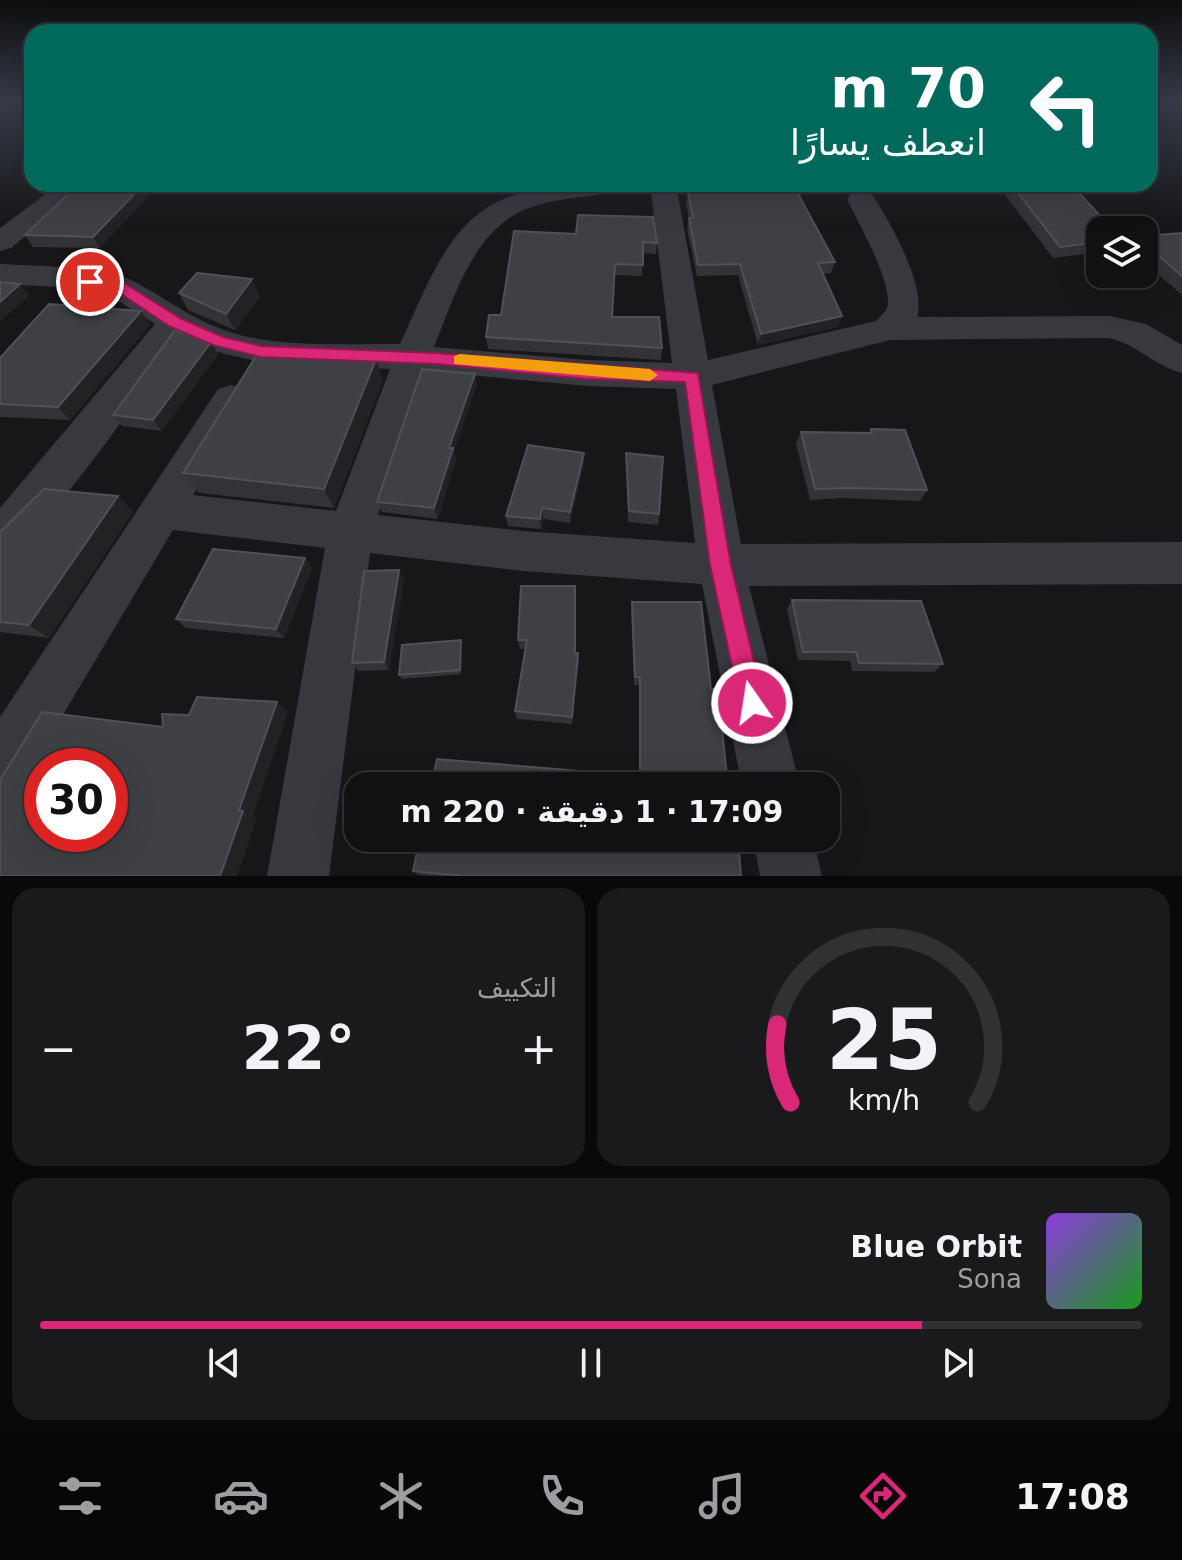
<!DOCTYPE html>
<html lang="ar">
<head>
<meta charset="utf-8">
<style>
  :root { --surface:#111113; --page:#1a1a1c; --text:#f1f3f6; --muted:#9c9da0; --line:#303133; --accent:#db2777 }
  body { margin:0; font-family:"DejaVu Sans",Cairo,sans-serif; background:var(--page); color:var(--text); direction:rtl; height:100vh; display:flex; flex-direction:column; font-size:30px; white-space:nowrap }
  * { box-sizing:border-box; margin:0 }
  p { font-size:26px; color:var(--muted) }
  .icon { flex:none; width:44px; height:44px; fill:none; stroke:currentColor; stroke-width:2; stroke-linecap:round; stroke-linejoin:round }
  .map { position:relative; height:876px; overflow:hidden; direction:ltr }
  .sheet { display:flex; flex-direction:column; gap:12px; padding:12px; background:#09090a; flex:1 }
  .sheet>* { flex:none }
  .guide { position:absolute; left:24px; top:24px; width:1134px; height:168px; border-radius:24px; box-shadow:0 8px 32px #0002,0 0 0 2px var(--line); direction:rtl; background:#00695c; color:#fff; overflow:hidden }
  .controls { position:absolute; left:1086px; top:216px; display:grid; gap:16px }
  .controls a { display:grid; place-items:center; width:72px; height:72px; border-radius:16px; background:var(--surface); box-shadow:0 8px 32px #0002,0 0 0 2px var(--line); font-size:40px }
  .speed { position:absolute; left:24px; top:748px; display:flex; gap:16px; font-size:40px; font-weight:700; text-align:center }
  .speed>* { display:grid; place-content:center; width:104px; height:104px; border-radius:50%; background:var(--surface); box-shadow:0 8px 32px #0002,0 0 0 2px var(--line); line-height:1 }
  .speed .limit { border:12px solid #d22; background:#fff; color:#111 }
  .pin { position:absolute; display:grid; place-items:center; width:68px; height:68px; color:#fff; margin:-34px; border:4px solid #fff; border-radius:50%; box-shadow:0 2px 8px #0007 }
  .me { position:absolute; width:88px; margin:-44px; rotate:347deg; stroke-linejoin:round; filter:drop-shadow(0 0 6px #0008) }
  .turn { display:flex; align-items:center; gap:28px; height:168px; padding:0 40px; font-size:36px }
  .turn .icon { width:104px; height:104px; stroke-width:2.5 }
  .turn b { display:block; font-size:56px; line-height:68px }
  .big { font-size:60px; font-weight:600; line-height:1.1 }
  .sheet .widget { flex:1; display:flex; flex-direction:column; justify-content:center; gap:12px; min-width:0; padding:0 28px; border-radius:24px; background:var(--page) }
  .sheet .dial { align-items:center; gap:0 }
  .dial svg { height:208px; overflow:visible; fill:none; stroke:var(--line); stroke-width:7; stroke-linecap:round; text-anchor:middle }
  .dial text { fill:var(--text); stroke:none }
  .song { display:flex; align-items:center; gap:24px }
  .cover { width:96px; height:96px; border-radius:12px; background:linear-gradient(135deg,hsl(270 70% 55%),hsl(120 70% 35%)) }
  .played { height:8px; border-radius:4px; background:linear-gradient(90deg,var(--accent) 80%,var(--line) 80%) }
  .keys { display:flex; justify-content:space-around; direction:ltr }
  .heat { display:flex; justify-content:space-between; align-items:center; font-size:44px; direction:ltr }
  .sheet .tiles { flex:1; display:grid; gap:12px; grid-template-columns:1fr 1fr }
  .widget:last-child { grid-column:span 2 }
  .trip { position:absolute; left:344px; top:772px; width:496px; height:80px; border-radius:24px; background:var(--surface); box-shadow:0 8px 32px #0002,0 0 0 2px var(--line); font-weight:600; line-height:80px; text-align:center; direction:rtl }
  .tabs { display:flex; height:128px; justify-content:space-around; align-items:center; background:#070708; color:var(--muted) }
  .tabs .icon { width:56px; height:56px }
  .tabs .on { color:var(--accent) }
  .tabs b { font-size:36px; color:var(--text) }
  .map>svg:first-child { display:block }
</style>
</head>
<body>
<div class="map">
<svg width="1182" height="876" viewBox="0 0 1182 876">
  <rect width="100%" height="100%" fill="#171719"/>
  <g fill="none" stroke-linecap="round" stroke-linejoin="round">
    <path fill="#38383f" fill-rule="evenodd" d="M 59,184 L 89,184 L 11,248 L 0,251 L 0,228 Z
      M 569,184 L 627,184 L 624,190 C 590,198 544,197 514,215 C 469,243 453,301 434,347 L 587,360 L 672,363 L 650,184 L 676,184 L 708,360 L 876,321 C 882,315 889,309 888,300 C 886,270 860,227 847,199 L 851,193 L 871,193 C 889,219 927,287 917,317 L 1109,316 L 1146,324 L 1182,345 L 1182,373 C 1155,366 1136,344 1109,338 L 890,340 L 712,385 L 741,544 L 1182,542 L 1182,584 L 749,586 L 800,786 L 742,786 L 702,584 L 523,571 L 370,553 L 329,876 L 267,876 L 325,548 L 173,530 L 20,787 L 0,795 L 0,717 L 218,389 L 231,385 L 244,389 L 250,399 L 193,495 L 336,511 L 390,369 C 317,366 248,369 181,338 C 146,385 46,539 0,555 L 0,508 L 155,324 L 109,295 L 61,287 L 0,284 L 0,264 C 36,266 102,266 133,281 C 166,298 194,321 230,332 C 283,349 345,343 400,344 C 423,296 445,227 497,202 C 519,191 545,188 569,184 ZM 425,371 L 587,386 L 676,389 L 695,543 L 523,531 L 378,515 Z
      M 753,838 L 813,838 L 822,876 L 760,876 Z"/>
  </g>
  <path fill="#333337" d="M 79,184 L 100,248 L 33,247 L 25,235 Z
    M 686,184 L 799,184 L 802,189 L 800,197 L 835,262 L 831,273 L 823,274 L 842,316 L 837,327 L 758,345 L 738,275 L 697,276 L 687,229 L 689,218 L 686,203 L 688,192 Z
    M 997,184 L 1143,184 L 1138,192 L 1079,193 L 1100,230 L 1100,252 L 1053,258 Z
    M 1182,233 L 1182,295 L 1144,262 L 1144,236 Z
    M 576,234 L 657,243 L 656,254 L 643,253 L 642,276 L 615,275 L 612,317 L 662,348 L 661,360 L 488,349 L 486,337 L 501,315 Z
    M 179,293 L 260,296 L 235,330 L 188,310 Z
    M 150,325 L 70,420 L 0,417 L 0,358 Z
    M 211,342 L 218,354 L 162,431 L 122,426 L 113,415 Z
    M 475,374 L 477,385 L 454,451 L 456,459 L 438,519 L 382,512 L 377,502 Z
    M 383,380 L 334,508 L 199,493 L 183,473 Z
    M 871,429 L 927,490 L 920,501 L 842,498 L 810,500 L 796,444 L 801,432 L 869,433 Z
    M 626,453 L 659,514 L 658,525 L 628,522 Z
    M 584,464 L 570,523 L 544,519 L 541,529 L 508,526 L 506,516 Z
    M 118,496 L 133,512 L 49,638 L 0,632 L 0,532 Z
    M 305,558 L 312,568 L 284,638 L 186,628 L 176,619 Z
    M 404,580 L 389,670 L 358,671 L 352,663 Z
    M 521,586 L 576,653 L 579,662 L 572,724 L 517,719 L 515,711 L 526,649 L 520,649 L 518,640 Z
    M 792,600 L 943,664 L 934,672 L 852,671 L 850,661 L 798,660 L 787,609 Z
    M 632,602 L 711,689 L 727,777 L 639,775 L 639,685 L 634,685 L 631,611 Z
    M 462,645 L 461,674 L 402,679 L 399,675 Z
    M 413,871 L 741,876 L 430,876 L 419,875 Z"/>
  <path fill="#222225" d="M 144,184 L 160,184 L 100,248 L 93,237 Z
    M 252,279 L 260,296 L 235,330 L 226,314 Z
    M 20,284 L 30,295 L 0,322 L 0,302 Z
    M 141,311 L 150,325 L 70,420 L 58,407 Z
    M 842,316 L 837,327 L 758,345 L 761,334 Z
    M 211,342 L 218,354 L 162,431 L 153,420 Z
    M 376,359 L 383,380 L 334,508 L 324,489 Z
    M 475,374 L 477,385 L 454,451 L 456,459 L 438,519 L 434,508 L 449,448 Z
    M 584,453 L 584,464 L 570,523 L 570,512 Z
    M 118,496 L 133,512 L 49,638 L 29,625 Z
    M 542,508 L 544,519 L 541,529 L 540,519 Z
    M 305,558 L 312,568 L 284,638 L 276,629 Z
    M 399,570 L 404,580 L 389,670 L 384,662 Z
    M 461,640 L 462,645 L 461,674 L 460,670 Z
    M 578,653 L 579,662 L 572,724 L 572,717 Z
    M 277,702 L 288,712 L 253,816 L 257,818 L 237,876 L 220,876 L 239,810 Z"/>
  <path fill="#3f4045" stroke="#505157" stroke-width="2" fill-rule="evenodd" d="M 79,184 L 144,184 L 93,237 L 25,235 Z
    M 690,184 L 799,184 L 802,189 L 796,190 L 835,262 L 818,263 L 842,316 L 761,334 L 740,264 L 698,265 L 689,218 L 693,218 L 688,192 L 692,192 Z
    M 1011,184 L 1071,184 L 1113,230 L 1100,230 L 1100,242 L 1060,247 Z
    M 578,215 L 653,217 L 657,243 L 643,242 L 643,265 L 615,264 L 612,317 L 659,317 L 662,348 L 486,337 L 489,315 L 501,315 L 514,231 L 576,234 Z
    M 1182,233 L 1182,276 L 1144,243 L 1144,236 Z
    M 197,273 L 252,279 L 226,314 L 179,293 Z
    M 0,282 L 20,284 L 0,302 Z
    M 49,304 L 141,311 L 58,407 L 0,404 L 0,358 Z
    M 175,330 L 211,342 L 153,420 L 113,415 Z
    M 256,356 L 376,359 L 324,489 L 183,473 Z
    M 422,369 L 475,374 L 449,448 L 453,448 L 434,508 L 377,502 Z
    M 871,429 L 905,430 L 927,490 L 848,488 L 815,489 L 801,432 L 872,433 Z
    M 528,445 L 584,453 L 570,512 L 542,508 L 540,519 L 506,516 Z
    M 626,453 L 663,457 L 659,514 L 629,511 Z
    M 44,489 L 118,496 L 29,625 L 0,622 L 0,532 Z
    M 213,549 L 305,558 L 276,629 L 176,619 Z
    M 399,570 L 384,662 L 352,663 L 364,571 Z
    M 521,586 L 575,586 L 575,653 L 578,653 L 572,717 L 515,711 L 527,640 L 518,640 Z
    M 792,600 L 921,601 L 943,664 L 859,663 L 856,652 L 803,652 Z
    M 632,602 L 701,602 L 711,689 L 718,689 L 727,777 L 735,777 L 735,786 L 431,786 L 437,759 L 640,776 L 640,677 L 635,677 Z
    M 461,640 L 460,670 L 399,675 L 402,645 Z
    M 197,697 L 277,702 L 239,810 L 243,811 L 220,876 L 0,876 L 0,780 L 42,712 L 163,727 L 162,714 L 189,715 ZM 42,766 L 110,766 L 110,834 L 42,834 Z
    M 420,838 L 738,838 L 741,876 L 463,876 L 413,871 Z"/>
  <linearGradient id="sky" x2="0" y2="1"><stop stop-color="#0d0d0e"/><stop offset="0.45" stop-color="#363c49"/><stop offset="1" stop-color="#363c49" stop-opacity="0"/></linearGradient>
  <rect width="1182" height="225" fill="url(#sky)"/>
  <path fill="#db2777" stroke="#8e194d" stroke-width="2" d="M 90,278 L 124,283 L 180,318 L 223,337 L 261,346 L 436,353 L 698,373 L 731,565 L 764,703 L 761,712 L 752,715 L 743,712 L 740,703 L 710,565 L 685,382 L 587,379 L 436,364 L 261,357 L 213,345 L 169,326 L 115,290 L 85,285 L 85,279 Z"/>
  <path fill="#f59e0b" d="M 460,354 L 650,369 L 658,375 L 650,381 L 454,364 L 454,356 Z"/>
</svg>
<div class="controls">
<a><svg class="icon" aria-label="layers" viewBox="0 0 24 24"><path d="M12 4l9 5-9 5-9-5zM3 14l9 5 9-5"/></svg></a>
</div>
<div class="speed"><div class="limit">30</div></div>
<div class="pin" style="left:90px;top:282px;background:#d93025"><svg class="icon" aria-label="arrive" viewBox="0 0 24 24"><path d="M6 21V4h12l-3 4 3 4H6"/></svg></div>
<svg class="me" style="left:752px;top:703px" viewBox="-20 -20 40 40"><circle r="17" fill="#db2777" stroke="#fff" stroke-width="3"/><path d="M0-11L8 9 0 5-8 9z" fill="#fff"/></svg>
<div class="trip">17:09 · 1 دقيقة · 220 m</div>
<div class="guide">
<div class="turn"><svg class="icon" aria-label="left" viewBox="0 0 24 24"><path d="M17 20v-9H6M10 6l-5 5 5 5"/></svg><div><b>70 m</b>انعطف يسارًا</div></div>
</div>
</div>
<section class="sheet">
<div class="tiles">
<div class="widget dial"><svg viewBox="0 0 100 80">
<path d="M14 69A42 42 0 1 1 86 69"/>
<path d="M14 69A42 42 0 0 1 9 39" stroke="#db2777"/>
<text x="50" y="56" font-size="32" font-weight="700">25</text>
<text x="50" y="72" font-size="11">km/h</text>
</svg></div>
<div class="widget"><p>التكييف</p>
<div class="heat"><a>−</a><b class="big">22°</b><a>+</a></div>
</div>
<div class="widget">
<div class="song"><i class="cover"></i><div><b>Blue Orbit</b><p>Sona</p></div></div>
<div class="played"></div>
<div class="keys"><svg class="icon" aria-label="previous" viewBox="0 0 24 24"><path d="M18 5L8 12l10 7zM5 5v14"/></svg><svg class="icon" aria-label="pause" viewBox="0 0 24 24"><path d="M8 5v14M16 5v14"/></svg><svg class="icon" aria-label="next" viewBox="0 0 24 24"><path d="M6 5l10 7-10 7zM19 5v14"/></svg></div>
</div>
</div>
</section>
<nav class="tabs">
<b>17:08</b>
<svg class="icon on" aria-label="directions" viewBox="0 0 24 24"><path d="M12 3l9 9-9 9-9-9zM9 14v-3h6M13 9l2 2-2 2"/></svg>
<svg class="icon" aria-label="music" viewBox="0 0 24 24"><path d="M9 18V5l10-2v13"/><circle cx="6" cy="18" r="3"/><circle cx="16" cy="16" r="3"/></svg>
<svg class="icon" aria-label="phone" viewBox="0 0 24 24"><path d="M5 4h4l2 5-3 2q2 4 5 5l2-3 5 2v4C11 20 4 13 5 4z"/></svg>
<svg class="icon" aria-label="climate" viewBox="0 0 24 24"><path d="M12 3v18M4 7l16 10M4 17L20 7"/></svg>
<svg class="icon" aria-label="car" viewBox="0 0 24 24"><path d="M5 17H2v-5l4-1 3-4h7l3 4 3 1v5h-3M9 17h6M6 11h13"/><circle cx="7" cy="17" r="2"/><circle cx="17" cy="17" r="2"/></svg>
<svg class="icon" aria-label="filters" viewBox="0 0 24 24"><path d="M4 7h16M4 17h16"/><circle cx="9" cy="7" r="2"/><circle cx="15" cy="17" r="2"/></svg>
</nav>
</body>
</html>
